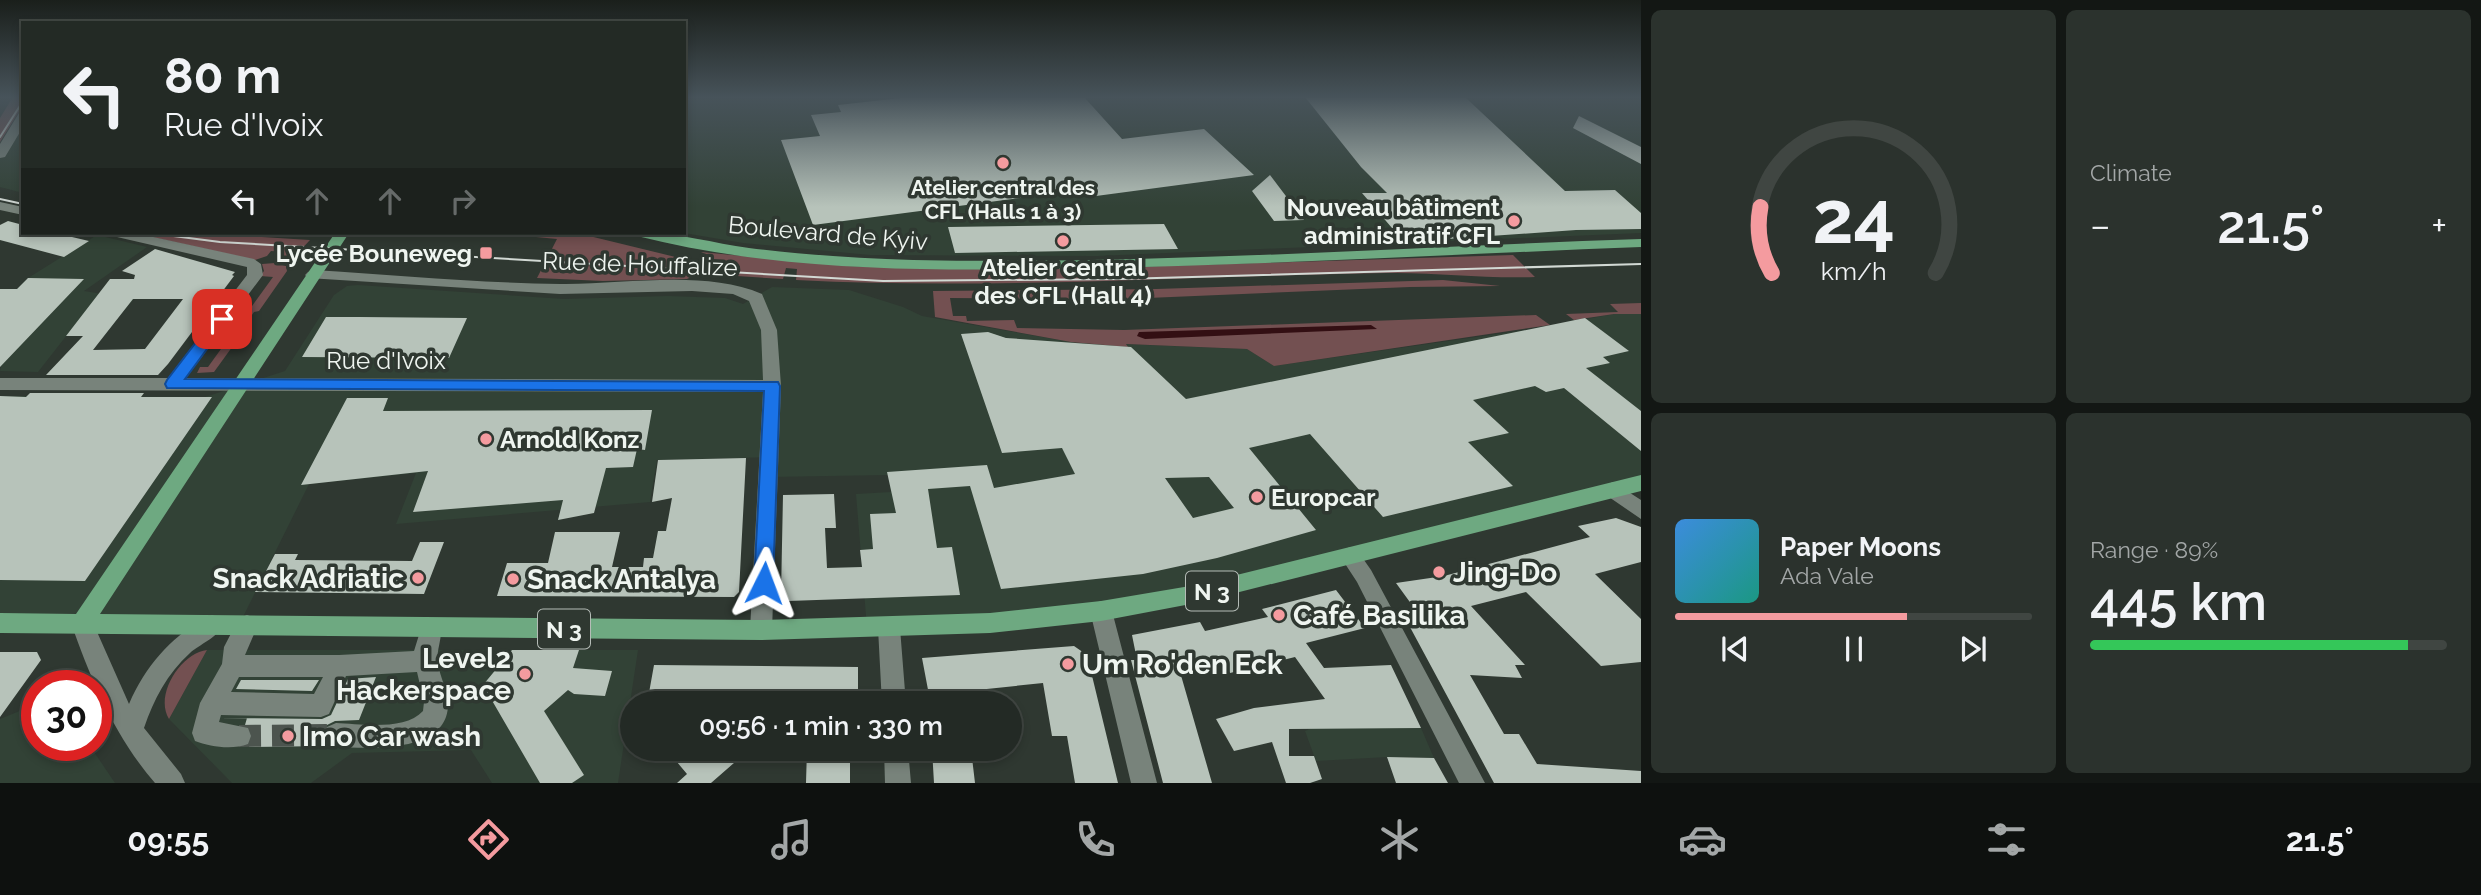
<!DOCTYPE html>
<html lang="en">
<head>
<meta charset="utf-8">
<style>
  :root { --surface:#232a25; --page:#2b322d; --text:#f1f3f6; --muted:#a3a7a7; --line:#404642; --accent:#f49b9f }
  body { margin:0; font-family:Raleway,sans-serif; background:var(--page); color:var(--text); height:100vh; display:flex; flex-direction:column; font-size:26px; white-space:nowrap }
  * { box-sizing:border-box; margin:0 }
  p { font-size:23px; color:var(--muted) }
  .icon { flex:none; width:38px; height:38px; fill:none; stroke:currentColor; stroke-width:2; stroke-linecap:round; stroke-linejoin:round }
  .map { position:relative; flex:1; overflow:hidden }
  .panel { display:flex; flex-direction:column; gap:10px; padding:10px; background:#131714; width:840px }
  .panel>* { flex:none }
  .top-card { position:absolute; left:21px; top:21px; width:665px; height:214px; border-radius:0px; box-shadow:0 4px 10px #0003,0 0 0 2px var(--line); background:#232a25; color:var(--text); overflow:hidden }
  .speed { position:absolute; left:21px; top:670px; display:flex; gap:14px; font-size:35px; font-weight:700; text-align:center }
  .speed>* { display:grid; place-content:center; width:91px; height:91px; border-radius:50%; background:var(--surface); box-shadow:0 4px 10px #0003,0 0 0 2px var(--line); line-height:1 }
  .speed .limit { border:10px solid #d22; background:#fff; color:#111 }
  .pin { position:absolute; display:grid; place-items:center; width:60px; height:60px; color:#fff; margin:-30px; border-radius:14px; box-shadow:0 4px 10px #0006 }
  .me { position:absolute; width:77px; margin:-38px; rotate:3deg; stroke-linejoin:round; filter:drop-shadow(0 0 5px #0008) }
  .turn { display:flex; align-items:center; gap:24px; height:147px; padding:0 28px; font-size:32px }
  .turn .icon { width:91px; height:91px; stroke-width:2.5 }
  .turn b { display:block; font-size:49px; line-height:60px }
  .lanes { display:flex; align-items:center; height:66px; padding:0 28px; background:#0003; justify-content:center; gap:35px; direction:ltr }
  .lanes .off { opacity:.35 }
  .big { font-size:52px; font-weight:600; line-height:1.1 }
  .panel .card { flex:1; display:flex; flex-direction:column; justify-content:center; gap:10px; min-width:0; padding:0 24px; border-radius:10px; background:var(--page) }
  .panel .dial { align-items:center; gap:0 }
  .dial svg { height:182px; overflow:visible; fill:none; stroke:var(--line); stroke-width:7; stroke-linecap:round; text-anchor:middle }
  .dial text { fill:var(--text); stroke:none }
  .song { display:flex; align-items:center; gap:21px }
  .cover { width:84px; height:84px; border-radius:10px; background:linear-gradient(135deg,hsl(210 70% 55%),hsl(170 70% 35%)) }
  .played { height:7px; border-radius:4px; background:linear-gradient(90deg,var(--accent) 65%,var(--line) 65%) }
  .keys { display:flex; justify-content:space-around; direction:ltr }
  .heat { display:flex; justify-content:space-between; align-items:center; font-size:38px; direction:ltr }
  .charge { height:10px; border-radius:5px; background:linear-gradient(90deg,#34c759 89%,var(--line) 0) }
  .panel .tiles { flex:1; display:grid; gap:10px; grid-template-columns:repeat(2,1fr) }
  .trip { position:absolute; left:620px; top:691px; width:402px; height:70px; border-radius:35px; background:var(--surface); box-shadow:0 4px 10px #0003,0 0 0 2px var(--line); font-weight:600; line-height:70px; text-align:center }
  .tabs { display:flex; height:112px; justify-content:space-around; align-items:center; background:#0e110f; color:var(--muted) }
  .tabs .icon { width:49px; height:49px }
  .tabs .active { color:var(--accent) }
  .tabs b { font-size:32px; color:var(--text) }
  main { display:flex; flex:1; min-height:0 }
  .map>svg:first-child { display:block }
</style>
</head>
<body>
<main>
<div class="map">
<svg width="1641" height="783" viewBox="0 0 1641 783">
  <rect width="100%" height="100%" fill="#2f3831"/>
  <path fill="#324236" d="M 684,97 L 1641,97 L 1641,233 L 1097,256 L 870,255 L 743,243 L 684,233 Z
    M 23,113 L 23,193 L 0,187 L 0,152 Z
    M 97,235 L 147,247 L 84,291 L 134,299 L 114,322 L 81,317 L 38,372 L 0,371 L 17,289 L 28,278 Z
    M 358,285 L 564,299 L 668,296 L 725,298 L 743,304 L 772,287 L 849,290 L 903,307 L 922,316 L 1071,342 L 1247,349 L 1274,366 L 1533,329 L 1614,314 L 1641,314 L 1641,483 L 1196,594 L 867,628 L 856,494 L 891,492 L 888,475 L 768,477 L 769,457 L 657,460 L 650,502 L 396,524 L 416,473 L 309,484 L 239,625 L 0,623 L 0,396 L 205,397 L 285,371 L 334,295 L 347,286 Z
    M 207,650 L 638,650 L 618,783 L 492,783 L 471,750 L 352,753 L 311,783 L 232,783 L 169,719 Z
    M 37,704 L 37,746 L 90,746 L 115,783 L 0,783 L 0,719 Z
    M 1312,728 L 1421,728 L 1434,758 L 1387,757 L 1316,761 L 1305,731 Z"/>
  <path fill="#735051" d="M 13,97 L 23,97 L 23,105 L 0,142 L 0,118 Z
    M 198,233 L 310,240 L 295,256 L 280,256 L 284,252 L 271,251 L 267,256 L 255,260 L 138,234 Z
    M 542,233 L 577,233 L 696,262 L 691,277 L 687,279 L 603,281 L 537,278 L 557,239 L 536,237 Z
    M 701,252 L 847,266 L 952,269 L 1102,268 L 1513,255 L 1535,277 C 1485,279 1436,272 1386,273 C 1189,276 993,290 796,280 L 797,269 L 786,268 L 783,279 L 737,276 L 740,266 L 727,265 L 724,275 L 712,257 Z
    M 275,263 L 286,266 L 287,271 L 259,311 L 254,312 L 243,328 L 247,332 L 243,339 L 235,343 L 214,372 L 197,373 L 200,367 L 208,367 L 273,277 L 260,276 L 264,271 L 262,264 Z
    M 1443,280 L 1500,286 L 1410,287 L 1124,299 L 950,298 L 953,316 L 966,316 L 967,321 L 1014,320 L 1017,328 L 1124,330 L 1536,315 L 1550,325 L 1274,366 L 1247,349 L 1126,344 L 1128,347 L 1071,342 L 935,317 L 933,291 L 1156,289 Z
    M 1641,303 L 1641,314 L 1614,314 L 1574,320 L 1566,314 L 1618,312 L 1610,304 Z
    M 207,650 L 169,719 C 154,695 181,653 207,650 Z"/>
  <path fill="#330f13" d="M 1371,325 L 1377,329 L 1145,339 L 1137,336 L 1139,332 Z"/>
  <path fill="#b7c3ba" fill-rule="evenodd" d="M 910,97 L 1084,97 L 1122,139 L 1204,129 L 1254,175 L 1096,196 L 1090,189 L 813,225 L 781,140 L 820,136 L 811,115 L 841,112 L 838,105 Z
    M 1305,97 L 1465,97 L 1565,191 L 1615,190 L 1641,213 L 1641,229 L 1576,230 L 1404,242 L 1362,193 L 1387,193 L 1361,167 Z
    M 1579,116 L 1641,147 L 1641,164 L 1573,128 Z
    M 1270,175 L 1304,220 L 1274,221 L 1252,191 Z
    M 8,221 L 23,225 L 23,233 L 55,233 L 89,241 L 64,257 L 0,240 L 0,225 Z
    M 1164,224 L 1178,249 L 955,253 L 948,227 Z
    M 155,249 L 235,272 L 232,275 L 234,276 L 168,364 L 158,375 L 46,375 L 83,336 L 66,336 L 110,279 L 134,279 L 135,275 L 122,271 ZM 133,299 L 183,299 L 145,349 L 93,350 Z
    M 28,278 L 84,279 L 0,367 L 0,289 L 17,289 Z
    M 326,317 L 360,317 L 467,318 L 449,358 L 302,357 Z
    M 1585,318 L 1629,351 L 1603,357 L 1610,363 L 1586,368 L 1641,411 L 1641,451 L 1564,388 L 1546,392 L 1535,386 L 1473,400 L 1509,433 L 1468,442 L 1513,486 L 1383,517 L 1310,434 L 1249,448 L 1316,530 L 1217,558 L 1143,574 L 1001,589 L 970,486 L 928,489 L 937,548 L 952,547 L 960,595 L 788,601 L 781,594 L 783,495 L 834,494 L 836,528 L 825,528 L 827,568 L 862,567 L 860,550 L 873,549 L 870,514 L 896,513 L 887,472 L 987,465 L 994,488 L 1075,474 L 1062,448 L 1002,453 L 961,334 L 988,332 L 1006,338 L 1131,347 L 1186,399 ZM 1209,477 L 1234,508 L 1193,518 L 1165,478 Z
    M 30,393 L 144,393 L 141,397 L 212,397 L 85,581 L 0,580 L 0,396 L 26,397 Z
    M 347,398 L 388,398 L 383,411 L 652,410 L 645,450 L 637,449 L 633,467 L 606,468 L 594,513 L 558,520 L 563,500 L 413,512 L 428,471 L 301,485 Z
    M 746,458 L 739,592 L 734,597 L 497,596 L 507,563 L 548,563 L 555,532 L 620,532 L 612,567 L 643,567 L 644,558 L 653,558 L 658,531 L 666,531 L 672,498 L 652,502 L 658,460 Z
    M 1616,518 L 1641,527 L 1641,562 L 1595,574 L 1641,619 L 1641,662 L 1601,666 L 1526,592 L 1471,606 L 1525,665 L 1515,665 L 1522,678 L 1470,675 L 1504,734 L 1519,734 L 1537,764 L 1641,771 L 1641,783 L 1494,783 L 1404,616 L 1420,616 L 1396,583 L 1444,576 L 1590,537 L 1578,526 Z
    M 420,542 L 444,542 L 424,594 L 255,592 L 275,554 L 298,554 L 295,560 L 412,561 Z
    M 1336,590 L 1365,628 L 1306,643 L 1324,668 L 1391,665 L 1421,728 L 1289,729 L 1289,756 L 1314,756 L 1322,779 L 1310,783 L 1286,783 L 1272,742 L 1234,751 L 1216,719 L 1254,708 L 1325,699 L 1295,657 L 1230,673 L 1221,658 L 1186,665 L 1181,656 L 1176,658 L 1212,783 L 1163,783 L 1131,660 L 1137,660 L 1132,635 L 1200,622 L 1205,631 L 1268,617 L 1262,609 Z
    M 1074,646 L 1087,655 L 1118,783 L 1075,783 L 1067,736 L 1052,736 L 1043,683 L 929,695 L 922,658 Z
    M 512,650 L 579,650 L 573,668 L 612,671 L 605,696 L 574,694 L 568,690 L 544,711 L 584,775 L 572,783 L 540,783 L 483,685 Z
    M 0,652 L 37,652 L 41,660 L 0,717 Z
    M 654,665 L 858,667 L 858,704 L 647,704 Z
    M 376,677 L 359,720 L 335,721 L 325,726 L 322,736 L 326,746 L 249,747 L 253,735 L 250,727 L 245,725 L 247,718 L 223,718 L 322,719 L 331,715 L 348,679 Z
    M 241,680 L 319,680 L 312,691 L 236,689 Z
    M 666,749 L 750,749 L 711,783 L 677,783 L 687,774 Z
    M 807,749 L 850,749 L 850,783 L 806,783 Z
    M 932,749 L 971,749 L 975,783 L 934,783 Z
    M 1387,757 L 1434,758 L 1448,783 L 1396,783 Z"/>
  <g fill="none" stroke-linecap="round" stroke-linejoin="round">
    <path stroke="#4c544e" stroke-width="22" stroke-dasharray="22 11" stroke-linecap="butt" d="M 239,736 L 336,735"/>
    <path fill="#78837b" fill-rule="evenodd" d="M 23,112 L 23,127 L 5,157 L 0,158 L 0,144 L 19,113 Z
      M 0,202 L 23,207 L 23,215 L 0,210 Z
      M 110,233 L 135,233 L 254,259 L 261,264 L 263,275 L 186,378 L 763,380 L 761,330 L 749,301 L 733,294 L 692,291 L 560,294 L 308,278 L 305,275 L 308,272 L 313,270 C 395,275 478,283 560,284 C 623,285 703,269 762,294 L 777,330 L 781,386 L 772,630 L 769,637 L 761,640 L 753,637 L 750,630 L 763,392 L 0,390 L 0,378 L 168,378 L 247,275 L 247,267 L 117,237 Z
      M 1613,482 L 1641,500 L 1641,519 L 1606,495 L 1603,490 L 1606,485 Z
      M 1350,547 L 1357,550 L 1371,570 L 1485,783 L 1459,783 L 1357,582 L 1340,556 L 1343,550 Z
      M 1101,601 L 1109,604 L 1112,611 L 1157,783 L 1131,783 L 1090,611 L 1093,604 Z
      M 82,613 L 90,616 L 129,704 C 146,665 169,640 204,618 L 212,615 L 220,618 L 223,625 C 217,638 200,644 190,653 C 167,674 154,699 144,728 L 181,774 L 185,783 L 155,783 C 115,737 91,680 71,623 L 74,616 Z
      M 247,615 L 255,618 L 258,625 L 245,655 L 339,655 L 414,651 L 423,622 L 431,619 L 439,622 C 445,635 435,650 438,664 C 440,677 447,689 448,701 C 451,755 370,748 336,747 L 327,743 L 324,735 L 327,727 L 336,723 C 361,724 405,731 423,711 L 424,702 L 417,672 L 346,676 L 329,714 L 321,717 L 221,715 L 219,722 L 248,728 L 251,736 L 248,744 C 233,750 210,747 195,741 L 192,733 L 200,703 L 222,664 L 224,647 L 239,618 ZM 239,677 L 323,677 L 314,694 L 231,692 Z
      M 889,618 L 897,621 L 900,628 L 906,704 L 882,704 L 878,628 L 881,621 Z
      M 884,749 L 908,749 L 911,783 L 885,783 Z"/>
    <path fill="#6ea981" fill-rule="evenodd" d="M 335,233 L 349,233 L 100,614 L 761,620 L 990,613 L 1101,601 L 1196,585 L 1641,475 L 1641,491 L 1196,603 L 1101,621 L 990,633 L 761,640 L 0,633 L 0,613 L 76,614 Z
      M 635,233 C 673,231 711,243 749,248 C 804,255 858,258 913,260 C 1155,265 1398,247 1641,239 L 1641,247 C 1461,254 1281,264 1101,268 C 946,271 788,274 637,236 Z"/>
    <path stroke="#d2d9d4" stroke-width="2" d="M 0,137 L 23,101
      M 0,199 L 23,204
      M 150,233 L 220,242 L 883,281 L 1121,279 L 1641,264"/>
  </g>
  <linearGradient id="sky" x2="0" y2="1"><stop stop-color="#1a1f1b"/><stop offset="0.47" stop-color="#47535a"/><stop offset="1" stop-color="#47535a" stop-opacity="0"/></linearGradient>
  <rect width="1641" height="207" fill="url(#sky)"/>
  <path fill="#1a73e8" stroke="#114b97" stroke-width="2" d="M 222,314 L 229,319 L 185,379 L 778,382 L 780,386 L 773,583 L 770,589 L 764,591 L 757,589 L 754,583 L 764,391 L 167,388 L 165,384 L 167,380 L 217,315 Z"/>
  <g fill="#f49b9f" stroke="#2f3831" stroke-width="2.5">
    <circle cx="1003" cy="163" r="7"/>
    <circle cx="1514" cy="221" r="7"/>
    <circle cx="1063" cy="241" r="7"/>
    <rect x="479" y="246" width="14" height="14" rx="3.5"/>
    <circle cx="486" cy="439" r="7"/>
    <circle cx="1257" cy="497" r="7"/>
    <circle cx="1439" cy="572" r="7"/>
    <circle cx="418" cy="578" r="7"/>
    <circle cx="513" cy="579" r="7"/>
    <circle cx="1279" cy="615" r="7"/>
    <circle cx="1068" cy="664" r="7"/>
    <circle cx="525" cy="674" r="7"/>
    <circle cx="288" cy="736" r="7"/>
  </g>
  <g text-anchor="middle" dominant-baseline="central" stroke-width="7" stroke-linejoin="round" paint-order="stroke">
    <g font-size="21" font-weight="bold" fill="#eff5f0" stroke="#2f3831">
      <text x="1003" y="187">Atelier central des<tspan x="1003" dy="24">CFL (Halls 1 à 3)</tspan></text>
    </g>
    <g fill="#2f3831" stroke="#b5bcb7" stroke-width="2">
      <rect x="1186" y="571.5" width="52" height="39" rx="5"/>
      <rect x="538" y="609.5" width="52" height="39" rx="5"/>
    </g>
    <g font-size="23" font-weight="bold" fill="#eff5f0">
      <text x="1212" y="591">N 3</text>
      <text x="564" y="629">N 3</text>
    </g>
    <g font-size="24" font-weight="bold" fill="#eff5f0" stroke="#2f3831" text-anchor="end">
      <text x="1500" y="207">Nouveau bâtiment<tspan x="1500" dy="28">administratif CFL</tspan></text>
      <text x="472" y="253">Lycée Bouneweg</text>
      <text x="1063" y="267" text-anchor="middle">Atelier central<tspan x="1063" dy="28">des CFL (Hall 4)</tspan></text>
      <text x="500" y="439" text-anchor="start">Arnold Konz</text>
      <text x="1271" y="497" text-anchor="start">Europcar</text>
    </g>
    <g font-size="24" fill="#eff5f0" stroke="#2f3831">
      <text transform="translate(828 233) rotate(5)">Boulevard de Kyiv</text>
      <text transform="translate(640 264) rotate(2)">Rue de Houffalize</text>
      <text x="386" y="360">Rue d'Ivoix</text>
    </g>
    <g font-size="28" font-weight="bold" fill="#eff5f0" stroke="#2f3831" text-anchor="start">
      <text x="1453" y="572">Jing-Do</text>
      <text x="404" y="578" text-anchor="end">Snack Adriatic</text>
      <text x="527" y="579">Snack Antalya</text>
      <text x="1293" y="615">Café Basilika</text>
      <text x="511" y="658" text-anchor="end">Level2<tspan x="511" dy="32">Hackerspace</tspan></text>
      <text x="1082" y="664">Um Ro'den Eck</text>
      <text x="302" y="736">Imo Car wash</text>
    </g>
  </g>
</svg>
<div class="speed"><div class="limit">30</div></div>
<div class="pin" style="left:222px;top:319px;background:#d93025"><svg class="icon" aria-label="arrive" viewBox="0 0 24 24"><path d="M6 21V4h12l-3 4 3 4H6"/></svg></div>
<svg class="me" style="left:764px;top:583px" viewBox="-20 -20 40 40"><path d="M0-17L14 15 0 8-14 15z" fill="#1a73e8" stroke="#fff" stroke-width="4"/></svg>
<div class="trip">09:56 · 1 min · 330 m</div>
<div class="top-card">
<div class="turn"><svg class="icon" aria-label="left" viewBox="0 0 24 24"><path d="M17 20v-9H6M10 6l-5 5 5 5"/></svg><div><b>80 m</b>Rue d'Ivoix</div></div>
<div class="lanes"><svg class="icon" aria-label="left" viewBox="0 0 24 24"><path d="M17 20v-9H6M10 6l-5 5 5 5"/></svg><svg class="icon off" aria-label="ahead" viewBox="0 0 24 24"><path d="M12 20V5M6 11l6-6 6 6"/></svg><svg class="icon off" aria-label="ahead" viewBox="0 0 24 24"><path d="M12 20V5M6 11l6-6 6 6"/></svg><svg class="icon off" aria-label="right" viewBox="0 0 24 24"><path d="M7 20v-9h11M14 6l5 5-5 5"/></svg></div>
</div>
</div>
<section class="panel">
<div class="tiles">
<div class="card dial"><svg viewBox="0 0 100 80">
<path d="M14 69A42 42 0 1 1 86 69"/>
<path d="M14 69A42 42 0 0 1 9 40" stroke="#f49b9f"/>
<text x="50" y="56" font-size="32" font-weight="700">24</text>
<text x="50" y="72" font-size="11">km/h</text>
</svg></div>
<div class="card"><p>Climate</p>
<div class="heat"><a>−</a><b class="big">21.5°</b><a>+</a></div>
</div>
<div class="card">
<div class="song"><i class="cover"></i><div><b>Paper Moons</b><p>Ada Vale</p></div></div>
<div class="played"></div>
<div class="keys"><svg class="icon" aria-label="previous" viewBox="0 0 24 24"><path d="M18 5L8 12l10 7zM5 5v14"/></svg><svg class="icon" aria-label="pause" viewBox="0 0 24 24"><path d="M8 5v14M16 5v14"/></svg><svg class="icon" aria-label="next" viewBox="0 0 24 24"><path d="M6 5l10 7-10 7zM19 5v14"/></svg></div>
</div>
<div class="card"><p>Range · 89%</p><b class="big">445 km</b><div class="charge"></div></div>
</div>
</section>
</main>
<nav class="tabs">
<b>09:55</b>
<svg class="icon active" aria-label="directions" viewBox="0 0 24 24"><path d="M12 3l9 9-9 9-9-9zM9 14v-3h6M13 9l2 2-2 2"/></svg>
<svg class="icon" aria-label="music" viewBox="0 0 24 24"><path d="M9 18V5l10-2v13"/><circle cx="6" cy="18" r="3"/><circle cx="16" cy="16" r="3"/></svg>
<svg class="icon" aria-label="phone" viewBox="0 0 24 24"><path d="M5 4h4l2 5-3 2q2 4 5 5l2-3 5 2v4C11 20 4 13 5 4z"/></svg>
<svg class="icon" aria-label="climate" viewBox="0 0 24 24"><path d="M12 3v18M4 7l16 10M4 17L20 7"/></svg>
<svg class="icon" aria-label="car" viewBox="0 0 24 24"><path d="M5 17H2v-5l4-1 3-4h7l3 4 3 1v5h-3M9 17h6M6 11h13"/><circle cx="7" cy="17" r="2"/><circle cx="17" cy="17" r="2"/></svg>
<svg class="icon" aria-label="filters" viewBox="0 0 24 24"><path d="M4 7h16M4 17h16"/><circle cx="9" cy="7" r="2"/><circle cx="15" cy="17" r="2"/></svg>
<b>21.5°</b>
</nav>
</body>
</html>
